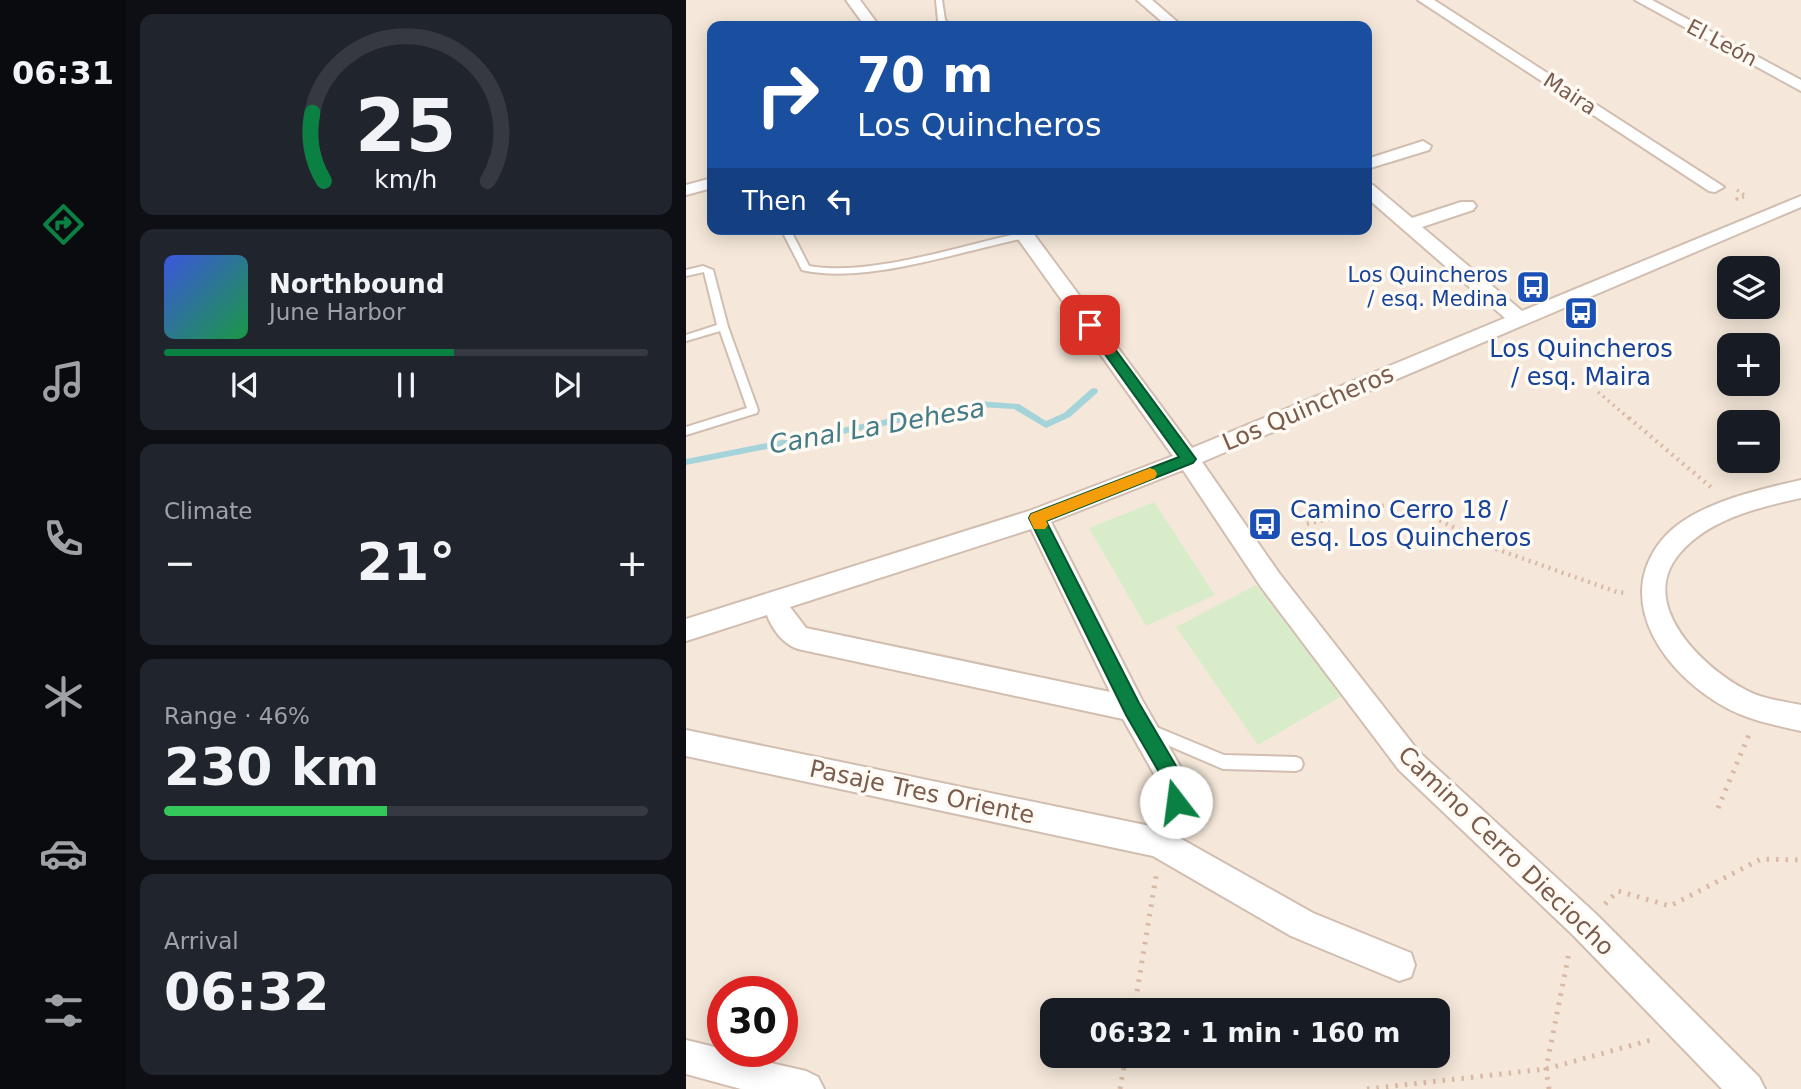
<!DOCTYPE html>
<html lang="en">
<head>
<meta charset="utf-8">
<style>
  :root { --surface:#171b24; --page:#20242c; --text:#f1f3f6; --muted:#9ea1a6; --line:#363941; --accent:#0b8043 }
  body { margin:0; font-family:"DejaVu Sans",sans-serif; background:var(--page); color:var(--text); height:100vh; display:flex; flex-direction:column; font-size:26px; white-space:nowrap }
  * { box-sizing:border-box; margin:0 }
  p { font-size:23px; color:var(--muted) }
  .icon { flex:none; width:38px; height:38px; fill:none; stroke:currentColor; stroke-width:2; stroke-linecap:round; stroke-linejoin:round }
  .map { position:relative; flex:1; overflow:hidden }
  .sheet { display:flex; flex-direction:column; gap:14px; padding:14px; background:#0d0f14; width:560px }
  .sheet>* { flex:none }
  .banner { position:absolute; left:21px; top:21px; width:665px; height:214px; border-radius:14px; box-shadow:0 4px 18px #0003; background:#1a4fa0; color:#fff; overflow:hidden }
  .fabs { position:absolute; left:1031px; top:256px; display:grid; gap:14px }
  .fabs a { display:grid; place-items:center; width:63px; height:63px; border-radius:14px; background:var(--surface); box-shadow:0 4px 18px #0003; font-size:35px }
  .speed { position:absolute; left:21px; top:976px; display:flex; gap:14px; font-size:35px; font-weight:700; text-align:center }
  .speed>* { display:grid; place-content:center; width:91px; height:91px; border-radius:50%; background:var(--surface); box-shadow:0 4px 18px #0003; line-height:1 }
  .speed .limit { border:10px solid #d22; background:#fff; color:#111 }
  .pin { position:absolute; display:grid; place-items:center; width:60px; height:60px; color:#fff; margin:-30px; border-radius:14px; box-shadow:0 4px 10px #0006 }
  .me { position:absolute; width:77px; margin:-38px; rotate:345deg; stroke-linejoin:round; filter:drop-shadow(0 0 5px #0008) }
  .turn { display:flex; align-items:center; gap:24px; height:147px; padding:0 35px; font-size:32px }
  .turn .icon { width:91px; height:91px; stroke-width:2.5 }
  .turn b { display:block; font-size:49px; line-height:60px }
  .then { display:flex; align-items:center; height:66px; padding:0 35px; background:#0003; gap:14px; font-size:26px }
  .big { font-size:52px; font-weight:700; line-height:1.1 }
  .sheet .tile { flex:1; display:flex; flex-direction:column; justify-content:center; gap:10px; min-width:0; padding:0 24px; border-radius:14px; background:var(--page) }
  .sheet .dial { align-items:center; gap:0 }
  .dial svg { height:182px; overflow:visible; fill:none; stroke:var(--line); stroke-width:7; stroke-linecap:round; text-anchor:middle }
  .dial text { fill:var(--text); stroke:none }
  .song { display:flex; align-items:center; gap:21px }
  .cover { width:84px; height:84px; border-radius:10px; background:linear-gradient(135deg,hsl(230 70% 55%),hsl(140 70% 35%)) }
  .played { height:7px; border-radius:4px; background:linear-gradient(90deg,var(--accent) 60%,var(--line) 60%) }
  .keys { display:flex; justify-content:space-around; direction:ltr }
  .heat { display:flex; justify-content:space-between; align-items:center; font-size:38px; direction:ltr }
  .charge { height:10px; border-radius:5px; background:linear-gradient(90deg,#34c759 46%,var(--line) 0) }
  .trip { position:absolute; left:354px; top:998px; width:410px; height:70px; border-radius:14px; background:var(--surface); box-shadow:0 4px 18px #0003; font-weight:700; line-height:70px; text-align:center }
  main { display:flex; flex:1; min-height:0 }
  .tabs { display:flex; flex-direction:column; width:126px; justify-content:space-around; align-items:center; background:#090b0e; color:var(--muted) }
  .tabs .icon { width:49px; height:49px }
  .tabs .selected { color:var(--accent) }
  .tabs b { font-size:32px; color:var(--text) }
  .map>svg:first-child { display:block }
</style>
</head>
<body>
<main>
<nav class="tabs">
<b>06:31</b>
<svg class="icon selected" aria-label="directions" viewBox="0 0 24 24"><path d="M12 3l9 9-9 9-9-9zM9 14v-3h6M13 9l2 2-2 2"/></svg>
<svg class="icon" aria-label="music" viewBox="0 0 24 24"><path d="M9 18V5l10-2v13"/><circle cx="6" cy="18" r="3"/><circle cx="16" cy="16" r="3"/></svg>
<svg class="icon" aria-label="phone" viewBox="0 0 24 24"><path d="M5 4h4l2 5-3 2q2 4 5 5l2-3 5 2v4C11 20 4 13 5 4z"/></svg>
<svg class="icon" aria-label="climate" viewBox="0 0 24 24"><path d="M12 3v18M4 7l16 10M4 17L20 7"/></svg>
<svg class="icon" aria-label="car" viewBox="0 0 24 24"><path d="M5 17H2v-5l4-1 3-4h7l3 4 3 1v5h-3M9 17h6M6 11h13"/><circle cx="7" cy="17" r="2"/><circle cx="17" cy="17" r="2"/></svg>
<svg class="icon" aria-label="filters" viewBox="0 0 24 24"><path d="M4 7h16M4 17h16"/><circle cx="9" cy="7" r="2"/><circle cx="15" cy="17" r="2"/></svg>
</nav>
<section class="sheet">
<div class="tile dial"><svg viewBox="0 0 100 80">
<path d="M14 69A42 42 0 1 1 86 69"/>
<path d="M14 69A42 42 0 0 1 9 39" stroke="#0b8043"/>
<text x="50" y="56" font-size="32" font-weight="700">25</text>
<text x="50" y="72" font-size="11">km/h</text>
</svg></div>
<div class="tile">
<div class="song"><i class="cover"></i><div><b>Northbound</b><p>June Harbor</p></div></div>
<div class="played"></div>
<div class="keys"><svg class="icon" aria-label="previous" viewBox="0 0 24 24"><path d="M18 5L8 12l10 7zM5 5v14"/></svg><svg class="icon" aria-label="pause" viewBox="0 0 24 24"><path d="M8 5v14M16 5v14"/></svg><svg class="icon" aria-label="next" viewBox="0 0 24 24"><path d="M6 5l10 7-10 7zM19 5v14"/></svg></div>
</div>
<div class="tile"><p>Climate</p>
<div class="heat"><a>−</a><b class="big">21°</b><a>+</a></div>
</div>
<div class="tile"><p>Range · 46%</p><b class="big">230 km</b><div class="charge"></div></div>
<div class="tile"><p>Arrival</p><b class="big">06:32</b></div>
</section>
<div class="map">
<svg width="1115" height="1089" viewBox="0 0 1115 1089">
  <rect width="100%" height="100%" fill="#fdf6ec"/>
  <path fill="#f5e8da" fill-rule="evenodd" d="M 0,0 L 1115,0 L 1115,1089 L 0,1089 ZM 26,26 L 681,26 L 681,229 L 26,229 ZM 1043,268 L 1082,268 L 1082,306 L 1043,306 ZM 1043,345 L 1082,345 L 1082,383 L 1043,383 ZM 1043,422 L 1082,422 L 1082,460 L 1043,460 ZM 37,992 L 96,992 L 96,1052 L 37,1052 ZM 366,1010 L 751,1010 L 751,1055 L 366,1055 Z"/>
  <path fill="#d8ecc9" d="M 468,502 L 529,595 L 460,626 L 403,528 Z
    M 570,585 L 656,696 L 572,745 L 490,627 Z"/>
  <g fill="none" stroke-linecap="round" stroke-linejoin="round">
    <path fill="#a5d3da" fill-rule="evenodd" d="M 408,388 L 411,389 L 412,391 L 411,393 L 384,417 L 360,428 L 328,409 L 292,407 L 0,465 L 0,459 L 292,401 L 333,404 L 360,421 L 378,413 L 405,389 Z"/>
    <g stroke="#d1beb0" stroke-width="4">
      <path id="lane" d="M 250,0 L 256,0 L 259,20 L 265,26 L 258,26 L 252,21 Z
        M 95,229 L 104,229 L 123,266 C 185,277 276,245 339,232 L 344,235 L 339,238 C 274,251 180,285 116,270 Z
        M 17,266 L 27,270 L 42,327 L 72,410 L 71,413 L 0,435 L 0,427 L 61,408 L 34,331 L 0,341 L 0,335 L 31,325 L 18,272 L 0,276 L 0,270 Z
        M 463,724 L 538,755 L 610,757 L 615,759 L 617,764 L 615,769 L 610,771 L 537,769 L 458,735 L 456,730 L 458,725 Z"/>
    </g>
    <g stroke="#d1beb0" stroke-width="4">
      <path id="street" d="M 160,0 L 174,0 L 193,26 L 179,26 Z
        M 451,0 L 466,0 L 496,26 L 481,26 Z
        M 732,0 L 748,0 L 1038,187 L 1029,192 L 1023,191 Z
        M 949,0 L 966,0 L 1115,80 L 1115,91 Z
        M 737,141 L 745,146 L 743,150 L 681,169 L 681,159 Z
        M 26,178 L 26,188 L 0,195 L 0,185 Z
        M 681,184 L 687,185 L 726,218 L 775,202 L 787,202 L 790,206 L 787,210 L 736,227 L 836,311 L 1115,196 L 1115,207 L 516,462 L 593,573 L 733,752 L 910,914 L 1073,1077 L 1079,1089 L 1036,1089 L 888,936 L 713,770 L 575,587 L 497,470 L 365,522 L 456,700 L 501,778 L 505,802 L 490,836 L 627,913 L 725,953 L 729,965 L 725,977 L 713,981 L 605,936 L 467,856 L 0,756 L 0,730 L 464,826 L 475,802 L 472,781 L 437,719 L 112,649 C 97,644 86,629 81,615 L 0,641 L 0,619 L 343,511 L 487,456 L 325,229 L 344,229 L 506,448 L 819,318 L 681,198 ZM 345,529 L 424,692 L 120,628 L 104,607 Z
        M 1115,480 L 1115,498 C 1073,507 1023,519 994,553 C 950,603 1015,666 1058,689 C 1075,699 1096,701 1115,705 L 1115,731 C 1089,725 1062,720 1039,707 C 981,675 926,603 975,541 C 1004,504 1072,490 1115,480 Z
        M 0,1040 L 37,1049 L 37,1052 L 120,1071 L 132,1077 L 138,1089 L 55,1089 L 0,1074 Z"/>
    </g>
    <path stroke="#d9b8a5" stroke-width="3.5" stroke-dasharray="2 4.5" stroke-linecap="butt" d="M 1051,190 L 1060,196 L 1051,199 L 1056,202
      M 912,392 L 945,420"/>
    <path stroke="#d9b8a5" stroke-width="4.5" stroke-dasharray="2 5" stroke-linecap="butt" d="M 943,418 L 1027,489
      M 621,524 L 716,501 L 810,549 L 931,592 L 942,593"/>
    <path stroke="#d9b8a5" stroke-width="5" stroke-dasharray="2.5 7" stroke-linecap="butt" d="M 1032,808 L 1064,732
      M 919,904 L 932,891 L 984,906 L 1075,859 L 1115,860
      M 448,1010 L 470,876
      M 434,1089 L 440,1055
      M 681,1089 L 860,1069 L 965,1040
      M 863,1089 L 860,1069 L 883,953"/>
    <use href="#lane" fill="#fff" fill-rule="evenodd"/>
    <use href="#street" fill="#fff" fill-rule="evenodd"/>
  </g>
  <path fill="#0b8043" stroke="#07532c" stroke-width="2" d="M 404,321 L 409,322 L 510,459 L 507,463 L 360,521 L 453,703 L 493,771 L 499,802 L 496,808 L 490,811 L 483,808 L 477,779 L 440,715 L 343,518 L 345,514 L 493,457 L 400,328 L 400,322 Z"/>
  <path fill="#f59e0b" d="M 464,468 L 469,470 L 471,474 L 469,478 L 360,521 L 362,525 L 359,529 L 348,529 L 343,518 L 345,514 Z"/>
  <defs>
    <g id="bus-square" transform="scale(1.75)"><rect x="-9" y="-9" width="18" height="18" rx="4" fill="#1a4fb4" stroke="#fffaf3"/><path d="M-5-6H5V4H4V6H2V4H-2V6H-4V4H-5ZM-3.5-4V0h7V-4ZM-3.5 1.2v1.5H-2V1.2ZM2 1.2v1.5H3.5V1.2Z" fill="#fff"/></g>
  </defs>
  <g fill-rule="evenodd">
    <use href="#bus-square" x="847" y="287"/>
    <use href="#bus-square" x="895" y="313"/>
    <use href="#bus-square" x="579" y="524"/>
  </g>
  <g text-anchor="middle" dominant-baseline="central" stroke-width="7" stroke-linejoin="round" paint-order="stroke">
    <g font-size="21" fill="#7a5c4d" stroke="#fffaf3">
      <text transform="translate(1036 43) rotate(28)">El León</text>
      <text transform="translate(884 94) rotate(33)">Maira</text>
    </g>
    <g font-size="21" fill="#164399" stroke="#fffaf3" text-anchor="end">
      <text x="822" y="275">Los Quincheros<tspan x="822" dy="24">/ esq. Medina</tspan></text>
    </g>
    <g font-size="24" fill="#164399" stroke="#fffaf3">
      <text x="895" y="349">Los Quincheros<tspan x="895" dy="28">/ esq. Maira</tspan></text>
      <text x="604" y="510" text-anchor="start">Camino Cerro 18 /<tspan x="604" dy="28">esq. Los Quincheros</tspan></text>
    </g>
    <g font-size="24" fill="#7a5c4d" stroke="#fffaf3">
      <text transform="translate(622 408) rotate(-23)">Los Quincheros</text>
      <text transform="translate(236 792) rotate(12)">Pasaje Tres Oriente</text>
      <text transform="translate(820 851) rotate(44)">Camino Cerro Dieciocho</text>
    </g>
    <g font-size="26" font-style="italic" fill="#437c86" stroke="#fffaf3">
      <text transform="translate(191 426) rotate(-10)">Canal La Dehesa</text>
    </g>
  </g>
</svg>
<div class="fabs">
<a><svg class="icon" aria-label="layers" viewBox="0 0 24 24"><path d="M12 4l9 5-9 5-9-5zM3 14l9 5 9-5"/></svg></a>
<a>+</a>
<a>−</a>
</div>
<div class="speed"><div class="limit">30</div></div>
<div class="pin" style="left:404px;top:325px;background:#d93025"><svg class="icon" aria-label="arrive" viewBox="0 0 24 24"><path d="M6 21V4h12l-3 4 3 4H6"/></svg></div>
<svg class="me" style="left:490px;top:802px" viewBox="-20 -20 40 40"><circle r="19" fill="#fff"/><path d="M0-13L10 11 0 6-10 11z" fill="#0b8043"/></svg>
<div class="trip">06:32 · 1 min · 160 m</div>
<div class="banner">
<div class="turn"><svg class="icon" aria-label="right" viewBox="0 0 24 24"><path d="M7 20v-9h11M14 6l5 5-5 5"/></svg><div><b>70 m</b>Los Quincheros</div></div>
<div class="then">Then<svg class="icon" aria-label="left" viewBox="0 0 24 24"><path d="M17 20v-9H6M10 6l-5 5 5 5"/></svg></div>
</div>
</div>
</main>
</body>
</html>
